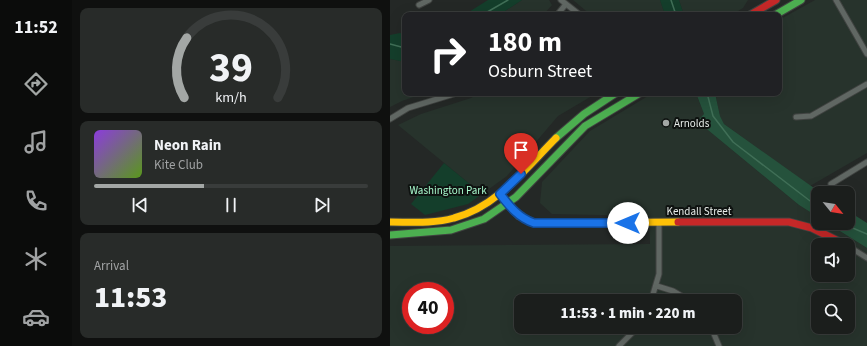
<!DOCTYPE html>
<html lang="en">
<head>
<meta charset="utf-8">
<style>
  :root { --surface:#1b1e1c; --page:#282b29; --text:#f1f3f6; --muted:#a0a2a3; --line:#393c3b; --accent:#a3a7a5 }
  body { margin:0; font-family:"Source Sans 3",sans-serif; background:var(--page); color:var(--text); height:100vh; display:flex; flex-direction:column; font-size:15px; white-space:nowrap }
  * { box-sizing:border-box; margin:0 }
  p { font-size:13px; color:var(--muted) }
  .icon { flex:none; width:22px; height:22px; fill:none; stroke:currentColor; stroke-width:2; stroke-linecap:round; stroke-linejoin:round }
  .map { position:relative; flex:1; overflow:hidden }
  .details { display:flex; flex-direction:column; gap:8px; padding:8px; background:#0f100f; width:318px }
  .details>* { flex:none }
  .banner { position:absolute; left:12px; top:12px; width:380px; height:84px; border-radius:8px; box-shadow:0 4px 16px #0002,0 0 0 1px var(--line); background:#202124; color:#fff; overflow:hidden }
  .needle { width:26px; rotate:120deg }
  .buttons { position:absolute; left:421px; top:186px; display:grid; gap:8px }
  .buttons a { display:grid; place-items:center; width:44px; height:44px; border-radius:8px; background:var(--surface); box-shadow:0 4px 16px #0002,0 0 0 1px var(--line); font-size:20px }
  .speed { position:absolute; left:12px; top:282px; display:flex; gap:8px; font-size:20px; font-weight:700; text-align:center }
  .speed>* { display:grid; place-content:center; width:52px; height:52px; border-radius:50%; background:var(--surface); box-shadow:0 4px 16px #0002,0 0 0 1px var(--line); line-height:1 }
  .speed .limit { border:6px solid #d22; background:#fff; color:#111 }
  .pin { position:absolute; display:grid; place-items:center; width:34px; height:34px; color:#fff; margin:-41px -17px; border-radius:50% 50% 50% 0; rotate:-45deg; box-shadow:0 0 4px #0007 }
  .pin .icon { rotate:45deg }
  .me { position:absolute; width:44px; margin:-22px; rotate:270deg; stroke-linejoin:round; filter:drop-shadow(0 0 3px #0008) }
  .turn { display:flex; align-items:center; gap:14px; height:84px; padding:0 20px; font-size:18px }
  .turn .icon { width:52px; height:52px; stroke-width:2.5 }
  .turn b { display:block; font-size:28px; line-height:34px }
  .big { font-size:30px; font-weight:800; line-height:1.1 }
  .details .tile { flex:1; display:flex; flex-direction:column; justify-content:center; gap:6px; min-width:0; padding:0 14px; border-radius:8px; background:var(--page) }
  .details .dial { align-items:center; gap:0 }
  .dial svg { height:104px; overflow:visible; fill:none; stroke:var(--line); stroke-width:7; stroke-linecap:round; text-anchor:middle }
  .dial text { fill:var(--text); stroke:none }
  .song { display:flex; align-items:center; gap:12px }
  .cover { width:48px; height:48px; border-radius:6px; background:linear-gradient(135deg,hsl(270 70% 55%),hsl(90 70% 35%)) }
  .played { height:4px; border-radius:2px; background:linear-gradient(90deg,var(--accent) 40%,var(--line) 40%) }
  .keys { display:flex; justify-content:space-around; direction:ltr }
  .trip { position:absolute; left:124px; top:294px; width:228px; height:40px; border-radius:8px; background:var(--surface); box-shadow:0 4px 16px #0002,0 0 0 1px var(--line); font-weight:800; line-height:40px; text-align:center }
  main { display:flex; flex:1; min-height:0 }
  .menu { display:flex; flex-direction:column; width:72px; justify-content:space-around; align-items:center; background:#0b0c0b; color:var(--muted) }
  .menu .icon { width:28px; height:28px }
  .menu .current { color:var(--accent) }
  .menu b { font-size:18px; color:var(--text) }
  .map>svg:first-child { display:block }
</style>
</head>
<body>
<main>
<nav class="menu">
<b>11:52</b>
<svg class="icon current" aria-label="directions" viewBox="0 0 24 24"><path d="M12 3l9 9-9 9-9-9zM9 14v-3h6M13 9l2 2-2 2"/></svg>
<svg class="icon" aria-label="music" viewBox="0 0 24 24"><path d="M9 18V5l10-2v13"/><circle cx="6" cy="18" r="3"/><circle cx="16" cy="16" r="3"/></svg>
<svg class="icon" aria-label="phone" viewBox="0 0 24 24"><path d="M5 4h4l2 5-3 2q2 4 5 5l2-3 5 2v4C11 20 4 13 5 4z"/></svg>
<svg class="icon" aria-label="climate" viewBox="0 0 24 24"><path d="M12 3v18M4 7l16 10M4 17L20 7"/></svg>
<svg class="icon" aria-label="car" viewBox="0 0 24 24"><path d="M5 17H2v-5l4-1 3-4h7l3 4 3 1v5h-3M9 17h6M6 11h13"/><circle cx="7" cy="17" r="2"/><circle cx="17" cy="17" r="2"/></svg>
</nav>
<section class="details">
<div class="tile dial"><svg viewBox="0 0 100 80">
<path d="M14 69A42 42 0 1 1 86 69"/>
<path d="M14 69A42 42 0 0 1 16 23" stroke="#a3a7a5"/>
<text x="50" y="56" font-size="32" font-weight="700">39</text>
<text x="50" y="72" font-size="11">km/h</text>
</svg></div>
<div class="tile">
<div class="song"><i class="cover"></i><div><b>Neon Rain</b><p>Kite Club</p></div></div>
<div class="played"></div>
<div class="keys"><svg class="icon" aria-label="previous" viewBox="0 0 24 24"><path d="M18 5L8 12l10 7zM5 5v14"/></svg><svg class="icon" aria-label="pause" viewBox="0 0 24 24"><path d="M8 5v14M16 5v14"/></svg><svg class="icon" aria-label="next" viewBox="0 0 24 24"><path d="M6 5l10 7-10 7zM19 5v14"/></svg></div>
</div>
<div class="tile"><p>Arrival</p><b class="big">11:53</b></div>
</section>
<div class="map">
<svg width="477" height="346" viewBox="0 0 477 346">
  <rect width="100%" height="100%" fill="#242826"/>
  <path fill="#27332c" fill-rule="evenodd" d="M 132,0 L 159,0 L 162,5 L 153,15 L 109,15 Z
    M 183,0 L 270,0 L 275,15 L 201,15 Z
    M 289,0 L 358,0 L 353,8 L 341,15 L 294,15 Z
    M 425,0 L 477,0 L 477,153 L 420,186 L 334,124 L 330,116 L 325,93 L 389,93 L 389,20 Z
    M 0,59 L 15,62 L 15,93 L 35,93 L 12,101 L 0,107 Z
    M 91,93 L 207,93 L 168,116 L 117,176 L 92,194 L 8,125 L 31,114 L 81,98 Z
    M 263,93 L 306,93 L 314,114 L 307,121 L 409,205 L 428,217 L 428,223 L 437,223 L 477,248 L 477,346 L 0,346 L 0,246 L 260,244 L 259,216 L 162,214 L 150,203 L 152,182 L 200,131 ZM 428,245 L 458,245 L 458,275 L 428,275 ZM 21,291 L 55,291 L 55,325 L 21,325 ZM 428,297 L 458,297 L 458,327 L 428,327 ZM 131,301 L 345,301 L 345,327 L 131,327 Z"/>
  <path fill="#143e2b" d="M 98,0 L 132,0 L 109,15 L 74,15 Z
    M 270,0 L 289,0 L 294,15 L 275,15 Z
    M 10,33 L 15,35 L 15,62 L 0,59 L 0,35 Z
    M 54,163 L 92,194 L 78,204 L 35,215 L 21,204 Z"/>
  <path fill="#25523c" d="M 306,93 L 325,93 L 330,116 L 334,124 L 431,193 L 428,193 L 428,217 L 409,205 L 307,121 L 314,114 Z
    M 458,211 L 477,223 L 477,248 L 437,223 L 458,223 Z"/>
  <g fill="none" stroke-linecap="round" stroke-linejoin="round">
    <path stroke="#406f57" stroke-width="1.5" d="M 281,0 L 286,15
      M 92,15 L 118,0
      M 0,44 L 15,48
      M 317,93 L 323,116 L 343,142 L 428,207
      M 451,223 L 477,234"/>
    <g stroke="#404341" stroke-width="7">
      <path id="street" d="M 171,0 L 190,15
        M 446,0 L 477,54
        M 29,5 L 39,0
        M 167,15 L 176,4
        M 406,117 L 421,116 L 477,84
        M 0,119 L 18,108 L 67,93
        M 441,184 L 477,162
        M 458,246 L 477,258
        M 267,286 L 283,291 L 300,301
        M 261,301 L 269,274 L 269,222
        M 321,327 L 329,346
        M 229,346 L 248,327"/>
    </g>
    <g stroke="#404341" stroke-width="9">
      <path id="fast" d="M 385,15 L 411,0
        M 166,138 L 194,114 L 226,93
        M 0,235 L 61,230 L 94,219 L 126,197 L 195,126 L 250,93"/>
    </g>
    <g stroke="#404341" stroke-width="9">
      <path id="slow" d="M 110,194 L 129,216 L 144,223 L 288,222
        M 0,222 C 21,222 43,224 64,218 C 107,207 136,168 166,138"/>
    </g>
    <g stroke="#404341" stroke-width="9">
      <path id="jam" d="M 360,15 L 386,0
        M 288,222 L 399,222 L 422,228 L 456,245"/>
    </g>
    <use href="#street" stroke="#606763" stroke-width="5"/>
    <use href="#fast" stroke="#4caf50" stroke-width="7"/>
    <use href="#slow" stroke="#ffc107" stroke-width="7"/>
    <use href="#jam" stroke="#c62828" stroke-width="7"/>
  </g>
  <g fill="none" stroke-linecap="round" stroke-linejoin="round">
    <g stroke="#114b97" stroke-width="10">
      <path id="route" d="M 131,174 L 110,194 C 120,207 129,218 144,223 L 238,223"/>
    </g>
    <use href="#route" stroke="#1a73e8" stroke-width="7"/>
  </g>
  <circle fill="#a3a7a5" stroke="#0e1210" stroke-width="1.5" cx="276" cy="123" r="4"/>
  <g text-anchor="middle" dominant-baseline="central" stroke-width="4" stroke-linejoin="round" paint-order="stroke">
    <g font-size="11" fill="#e7ece9" stroke="#0e1210" text-anchor="start">
      <text x="284" y="123">Arnolds</text>
    </g>
    <g font-size="11" fill="#a8f9cd" stroke="#0e1210">
      <text x="58" y="190">Washington Park</text>
    </g>
    <g font-size="11" fill="#e7ece9" stroke="#0e1210">
      <text x="309" y="211">Kendall Street</text>
    </g>
  </g>
</svg>
<div class="buttons">
<a><svg class="needle" viewBox="-14 -14 28 28"><path d="M0-13l5 13h-10z" fill="#e53935"/><path d="M0 13l5-13h-10z" fill="#a0a2a3"/></svg></a>
<a><svg class="icon" aria-label="sound" viewBox="0 0 24 24"><path d="M4 9h4l5-4v14l-5-4H4zM17 9q2 3 0 6"/></svg></a>
<a><svg class="icon" aria-label="search" viewBox="0 0 24 24"><circle cx="10" cy="10" r="6"/><path d="M15 15l6 6"/></svg></a>
</div>
<div class="speed"><div class="limit">40</div></div>
<div class="pin" style="left:131px;top:174px;background:#d93025"><svg class="icon" aria-label="arrive" viewBox="0 0 24 24"><path d="M6 21V4h12l-3 4 3 4H6"/></svg></div>
<svg class="me" style="left:238px;top:223px" viewBox="-20 -20 40 40"><circle r="19" fill="#fff"/><path d="M0-13L10 11 0 6-10 11z" fill="#1a73e8"/></svg>
<div class="trip">11:53 · 1 min · 220 m</div>
<div class="banner">
<div class="turn"><svg class="icon" aria-label="right" viewBox="0 0 24 24"><path d="M7 20v-9h11M14 6l5 5-5 5"/></svg><div><b>180 m</b>Osburn Street</div></div>
</div>
</div>
</main>
</body>
</html>
